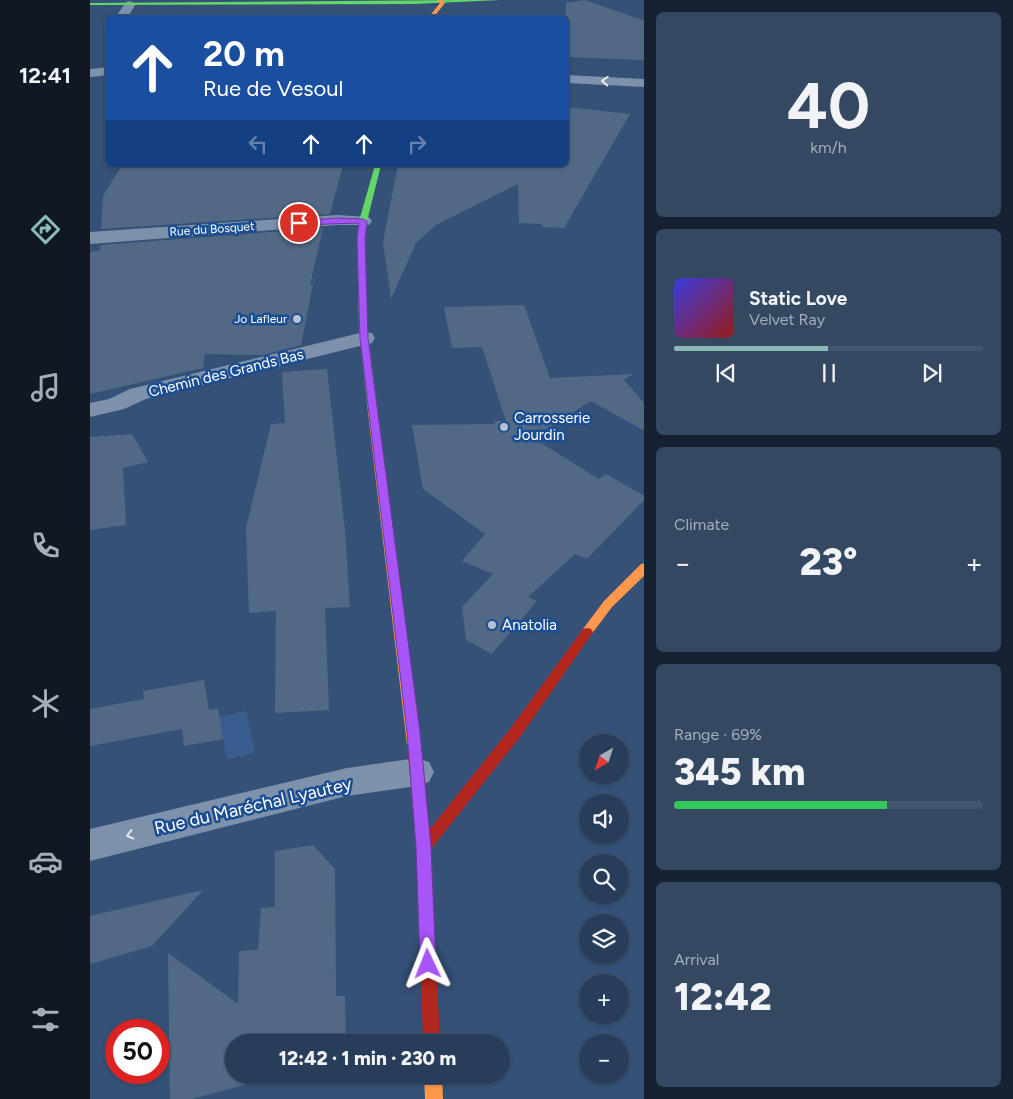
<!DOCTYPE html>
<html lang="en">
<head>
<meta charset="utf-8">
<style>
  :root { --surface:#283d59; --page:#344862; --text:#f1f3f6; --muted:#a5aeba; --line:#44566f; --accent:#8bbbb9 }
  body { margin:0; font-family:Figtree,sans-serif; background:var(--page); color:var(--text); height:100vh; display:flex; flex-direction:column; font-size:19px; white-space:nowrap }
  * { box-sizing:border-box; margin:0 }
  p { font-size:16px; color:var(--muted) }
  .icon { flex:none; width:28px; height:28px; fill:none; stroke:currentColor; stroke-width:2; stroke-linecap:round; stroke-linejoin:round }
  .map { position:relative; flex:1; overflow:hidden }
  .sheet { display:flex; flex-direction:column; gap:12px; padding:12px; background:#162231; width:369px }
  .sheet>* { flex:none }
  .guide { position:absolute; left:15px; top:15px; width:464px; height:152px; border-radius:8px; box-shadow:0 1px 4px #0004,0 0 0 1px var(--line); background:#1a4fa0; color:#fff; overflow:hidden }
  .needle { width:32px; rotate:219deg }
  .tools { position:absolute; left:489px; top:734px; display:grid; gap:10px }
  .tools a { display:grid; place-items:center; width:50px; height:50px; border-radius:50%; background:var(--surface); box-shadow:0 1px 4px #0004,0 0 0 1px var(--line); font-size:25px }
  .speed { position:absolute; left:15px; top:1019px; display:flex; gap:10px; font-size:25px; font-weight:700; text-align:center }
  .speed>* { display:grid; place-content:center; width:65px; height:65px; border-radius:50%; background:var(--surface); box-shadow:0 1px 4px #0004,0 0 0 1px var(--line); line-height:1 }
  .speed .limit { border:8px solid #d22; background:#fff; color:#111 }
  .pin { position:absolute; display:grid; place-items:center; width:42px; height:42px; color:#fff; margin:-21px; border:2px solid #fff; border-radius:50%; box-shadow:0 1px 5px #0007 }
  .me { position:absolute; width:55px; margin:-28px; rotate:358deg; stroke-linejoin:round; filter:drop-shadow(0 0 4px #0008) }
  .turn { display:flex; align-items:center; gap:18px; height:105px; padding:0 15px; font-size:22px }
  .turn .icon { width:65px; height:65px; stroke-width:2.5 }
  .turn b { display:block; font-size:35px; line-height:42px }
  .lanes { display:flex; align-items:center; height:48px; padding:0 15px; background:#0003; justify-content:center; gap:25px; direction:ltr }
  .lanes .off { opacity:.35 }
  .big { font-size:38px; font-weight:800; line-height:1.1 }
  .sheet .tile { flex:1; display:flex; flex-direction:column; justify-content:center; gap:8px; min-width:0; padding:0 18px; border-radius:8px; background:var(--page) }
  .sheet .dial { align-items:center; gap:0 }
  .dial b { font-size:65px; line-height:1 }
  .song { display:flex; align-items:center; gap:15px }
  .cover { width:60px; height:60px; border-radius:8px; background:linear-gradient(135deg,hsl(240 70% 55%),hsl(0 70% 35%)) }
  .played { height:5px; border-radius:2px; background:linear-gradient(90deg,var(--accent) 50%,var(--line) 50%) }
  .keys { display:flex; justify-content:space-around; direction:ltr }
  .heat { display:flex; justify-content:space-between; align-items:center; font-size:28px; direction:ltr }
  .charge { height:8px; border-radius:4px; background:linear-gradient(90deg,#34c759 69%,var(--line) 0) }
  .trip { position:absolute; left:135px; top:1034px; width:285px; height:50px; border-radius:25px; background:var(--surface); box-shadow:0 1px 4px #0004,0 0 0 1px var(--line); font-weight:800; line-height:50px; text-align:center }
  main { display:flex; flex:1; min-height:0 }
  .tab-bar { display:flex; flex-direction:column; width:90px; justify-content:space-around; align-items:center; background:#101824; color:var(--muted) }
  .tab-bar .icon { width:35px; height:35px }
  .tab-bar .selected { color:var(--accent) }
  .tab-bar b { font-size:22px; color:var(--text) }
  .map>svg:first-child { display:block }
</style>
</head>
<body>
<main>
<nav class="tab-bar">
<b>12:41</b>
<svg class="icon selected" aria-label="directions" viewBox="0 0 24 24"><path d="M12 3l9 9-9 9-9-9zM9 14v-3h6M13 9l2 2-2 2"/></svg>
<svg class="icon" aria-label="music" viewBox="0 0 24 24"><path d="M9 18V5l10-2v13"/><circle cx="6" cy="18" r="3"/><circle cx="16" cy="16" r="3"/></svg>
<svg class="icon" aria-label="phone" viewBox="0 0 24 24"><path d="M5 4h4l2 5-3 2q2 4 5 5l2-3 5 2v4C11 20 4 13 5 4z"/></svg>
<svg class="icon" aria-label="climate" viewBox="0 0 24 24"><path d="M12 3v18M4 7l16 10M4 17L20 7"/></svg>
<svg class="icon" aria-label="car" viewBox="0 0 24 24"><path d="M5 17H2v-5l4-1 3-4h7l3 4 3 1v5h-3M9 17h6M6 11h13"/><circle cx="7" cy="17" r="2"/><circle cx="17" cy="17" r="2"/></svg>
<svg class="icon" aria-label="filters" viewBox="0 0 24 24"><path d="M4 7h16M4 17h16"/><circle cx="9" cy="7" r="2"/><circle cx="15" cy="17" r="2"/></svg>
</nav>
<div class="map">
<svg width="555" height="1099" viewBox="0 0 555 1099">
  <rect width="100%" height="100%" fill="#355177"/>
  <path fill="#395d8e" d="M 156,711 L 165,753 L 137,759 L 129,717 Z"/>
  <path fill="#526986" d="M 495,0 L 555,21 L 555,60 L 476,57 L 476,3 Z
    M 476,107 L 540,114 L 474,228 L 452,227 L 452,224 L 429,223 L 428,184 L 346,225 L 326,243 L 301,299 L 293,242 L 308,165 L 476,165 Z
    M 32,165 L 253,165 L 240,214 L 11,229 L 13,196 Z
    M 233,228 L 220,285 L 223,284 L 211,345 L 173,355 L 115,354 L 113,368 L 0,394 L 0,252 L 10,251 L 11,245 Z
    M 434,305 L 460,378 L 543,374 L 534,380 L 555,404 L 555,431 L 501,401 L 443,438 L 509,479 L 516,474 L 555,496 L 555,499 L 497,559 L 485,554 L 438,597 L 447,601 L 402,654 L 376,640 L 372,607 L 403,574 L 372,561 L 395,534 L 333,489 L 322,425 L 405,424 L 404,421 L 416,421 L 392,347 L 362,348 L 354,307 Z
    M 237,369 L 255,530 L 260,607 L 235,608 L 239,710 L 185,713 L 186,611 L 159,613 L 156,528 L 181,424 L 195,423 L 192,372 Z
    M 42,434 L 58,462 L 33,468 L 36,525 L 0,530 L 0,437 Z
    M 114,680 L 119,710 L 128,708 L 133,739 L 94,746 L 92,729 L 0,746 L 0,709 L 54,699 L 53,691 Z
    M 223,845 L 245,869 L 246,996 L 255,996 L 256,1042 L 144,1042 L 144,1075 L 191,1075 L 102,1099 L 80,1099 L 78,953 L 148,1004 L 149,951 L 168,950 L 171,908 L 185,907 L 185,851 Z
    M 113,890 L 62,946 L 0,964 L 0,916 Z"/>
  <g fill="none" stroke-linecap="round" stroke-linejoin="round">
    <path fill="#7d91aa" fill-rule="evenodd" d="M 40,1 L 46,4 L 37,18 L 25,18 L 36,2 Z
      M 18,67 L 18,75 L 0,77 L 0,69 Z
      M 476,75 L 555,79 L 555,87 L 476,83 Z
      M 247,215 L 279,217 L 282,221 L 279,225 L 247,225 L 0,244 L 0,232 Z
      M 274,332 L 282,333 L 285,338 L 282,343 L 56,399 L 34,409 L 0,417 L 0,403 L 19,399 L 40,389 Z
      M 327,758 L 339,762 L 344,772 L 339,782 L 327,786 L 257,796 L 0,861 L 0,829 L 257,768 Z"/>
    <path fill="#63d668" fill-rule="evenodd" d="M 369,0 L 410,0 L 325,4 L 0,5 L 0,3 Z
      M 285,165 L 291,165 L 277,221 L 275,239 L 277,327 L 288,413 L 283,416 L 278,413 L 269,327 L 267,239 L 269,221 Z"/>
    <path fill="#ff974d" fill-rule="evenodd" d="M 347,0 L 352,0 L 355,3 L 343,18 L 338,18 L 350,3 Z
      M 283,410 L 288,413 L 331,745 L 329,749 L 324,750 L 319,749 L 317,745 L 278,413 Z
      M 555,563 L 555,575 L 522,607 L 501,635 L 493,635 L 491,632 L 493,629 L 514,601 L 551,564 Z
      M 334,1075 L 352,1075 L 353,1099 L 335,1099 Z"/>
    <path fill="#b3261e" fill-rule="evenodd" d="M 497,628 L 501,629 L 503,632 L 501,635 L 430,737 L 341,849 L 350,1042 L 333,1042 L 327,847 L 317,745 L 319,741 L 324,740 L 329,741 L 331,745 L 340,829 L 420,729 L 493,629 Z"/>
  </g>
  <defs><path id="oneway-chevron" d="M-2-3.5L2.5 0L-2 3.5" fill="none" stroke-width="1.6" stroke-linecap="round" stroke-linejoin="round" transform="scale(1.25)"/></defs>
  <g stroke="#e5e9ee">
    <use href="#oneway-chevron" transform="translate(515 81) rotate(-177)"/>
    <use href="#oneway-chevron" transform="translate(40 835) rotate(166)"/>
  </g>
  <path fill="#a855f7" stroke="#6d37a1" d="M 247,218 L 273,219 L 277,221 L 275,239 L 278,338 L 330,732 L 341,847 L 346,964 L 344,970 L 338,972 L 332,970 L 330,964 L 326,847 L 317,732 L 270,338 L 267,239 L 269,223 L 209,225 L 205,223 L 209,221 Z"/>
  <g fill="#b8c2cf" stroke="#1a4d92" stroke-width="2">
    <circle cx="207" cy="319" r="5"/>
    <circle cx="414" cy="427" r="5"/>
    <circle cx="402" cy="625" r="5"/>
  </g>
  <g text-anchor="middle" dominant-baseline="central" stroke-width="5" stroke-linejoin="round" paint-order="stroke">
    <g font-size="12" fill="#fff" stroke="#1a4d92">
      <text transform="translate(122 229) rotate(-4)">Rue du Bosquet</text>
    </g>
    <g font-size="12" fill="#fff" stroke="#1a4d92" text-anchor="end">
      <text x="197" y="319">Jo Lafleur</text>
    </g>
    <g font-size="15" fill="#fff" stroke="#1a4d92">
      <text transform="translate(136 373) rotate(-14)">Chemin des Grands Bas</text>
    </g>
    <g font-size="15" fill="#fff" stroke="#1a4d92" text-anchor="start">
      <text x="424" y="418">Carrosserie<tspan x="424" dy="17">Jourdin</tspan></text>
      <text x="412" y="625">Anatolia</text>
    </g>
    <g font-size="18" fill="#fff" stroke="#1a4d92">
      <text transform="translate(163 806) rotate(-13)">Rue du Maréchal Lyautey</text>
    </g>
  </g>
</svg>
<div class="tools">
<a><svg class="needle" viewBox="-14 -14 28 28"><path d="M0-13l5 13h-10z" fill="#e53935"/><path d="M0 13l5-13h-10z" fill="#a5aeba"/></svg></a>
<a><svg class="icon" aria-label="sound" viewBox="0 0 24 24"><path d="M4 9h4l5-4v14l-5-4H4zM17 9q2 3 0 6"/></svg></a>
<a><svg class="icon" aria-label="search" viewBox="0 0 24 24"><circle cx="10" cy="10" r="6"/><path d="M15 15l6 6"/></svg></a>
<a><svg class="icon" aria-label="layers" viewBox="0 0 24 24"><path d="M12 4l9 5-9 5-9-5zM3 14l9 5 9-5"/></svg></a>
<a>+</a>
<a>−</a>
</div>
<div class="speed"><div class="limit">50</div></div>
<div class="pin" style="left:209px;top:223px;background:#d93025"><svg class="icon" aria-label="arrive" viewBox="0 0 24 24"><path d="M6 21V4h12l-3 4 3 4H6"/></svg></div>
<svg class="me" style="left:338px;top:964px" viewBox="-20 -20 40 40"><path d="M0-17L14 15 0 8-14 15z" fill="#a855f7" stroke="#fff" stroke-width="4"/></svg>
<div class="trip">12:42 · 1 min · 230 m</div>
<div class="guide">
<div class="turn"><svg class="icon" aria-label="ahead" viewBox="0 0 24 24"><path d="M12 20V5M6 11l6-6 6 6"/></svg><div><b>20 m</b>Rue de Vesoul</div></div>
<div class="lanes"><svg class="icon off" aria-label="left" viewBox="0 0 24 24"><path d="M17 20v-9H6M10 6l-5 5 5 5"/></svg><svg class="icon" aria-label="ahead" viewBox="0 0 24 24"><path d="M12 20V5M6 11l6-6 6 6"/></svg><svg class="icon" aria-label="ahead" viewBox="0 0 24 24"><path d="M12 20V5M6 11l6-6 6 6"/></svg><svg class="icon off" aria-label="right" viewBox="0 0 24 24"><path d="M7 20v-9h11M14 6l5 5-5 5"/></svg></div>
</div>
</div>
<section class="sheet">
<div class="tile dial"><b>40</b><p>km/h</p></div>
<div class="tile">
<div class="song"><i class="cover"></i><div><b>Static Love</b><p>Velvet Ray</p></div></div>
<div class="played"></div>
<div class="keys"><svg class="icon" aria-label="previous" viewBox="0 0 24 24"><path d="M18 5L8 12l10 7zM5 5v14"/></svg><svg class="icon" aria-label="pause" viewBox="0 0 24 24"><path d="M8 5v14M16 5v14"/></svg><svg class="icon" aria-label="next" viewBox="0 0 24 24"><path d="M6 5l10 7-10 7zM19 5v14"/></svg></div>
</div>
<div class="tile"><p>Climate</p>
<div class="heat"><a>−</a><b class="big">23°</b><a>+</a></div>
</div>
<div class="tile"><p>Range · 69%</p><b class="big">345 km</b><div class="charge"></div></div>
<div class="tile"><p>Arrival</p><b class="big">12:42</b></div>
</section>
</main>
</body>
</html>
